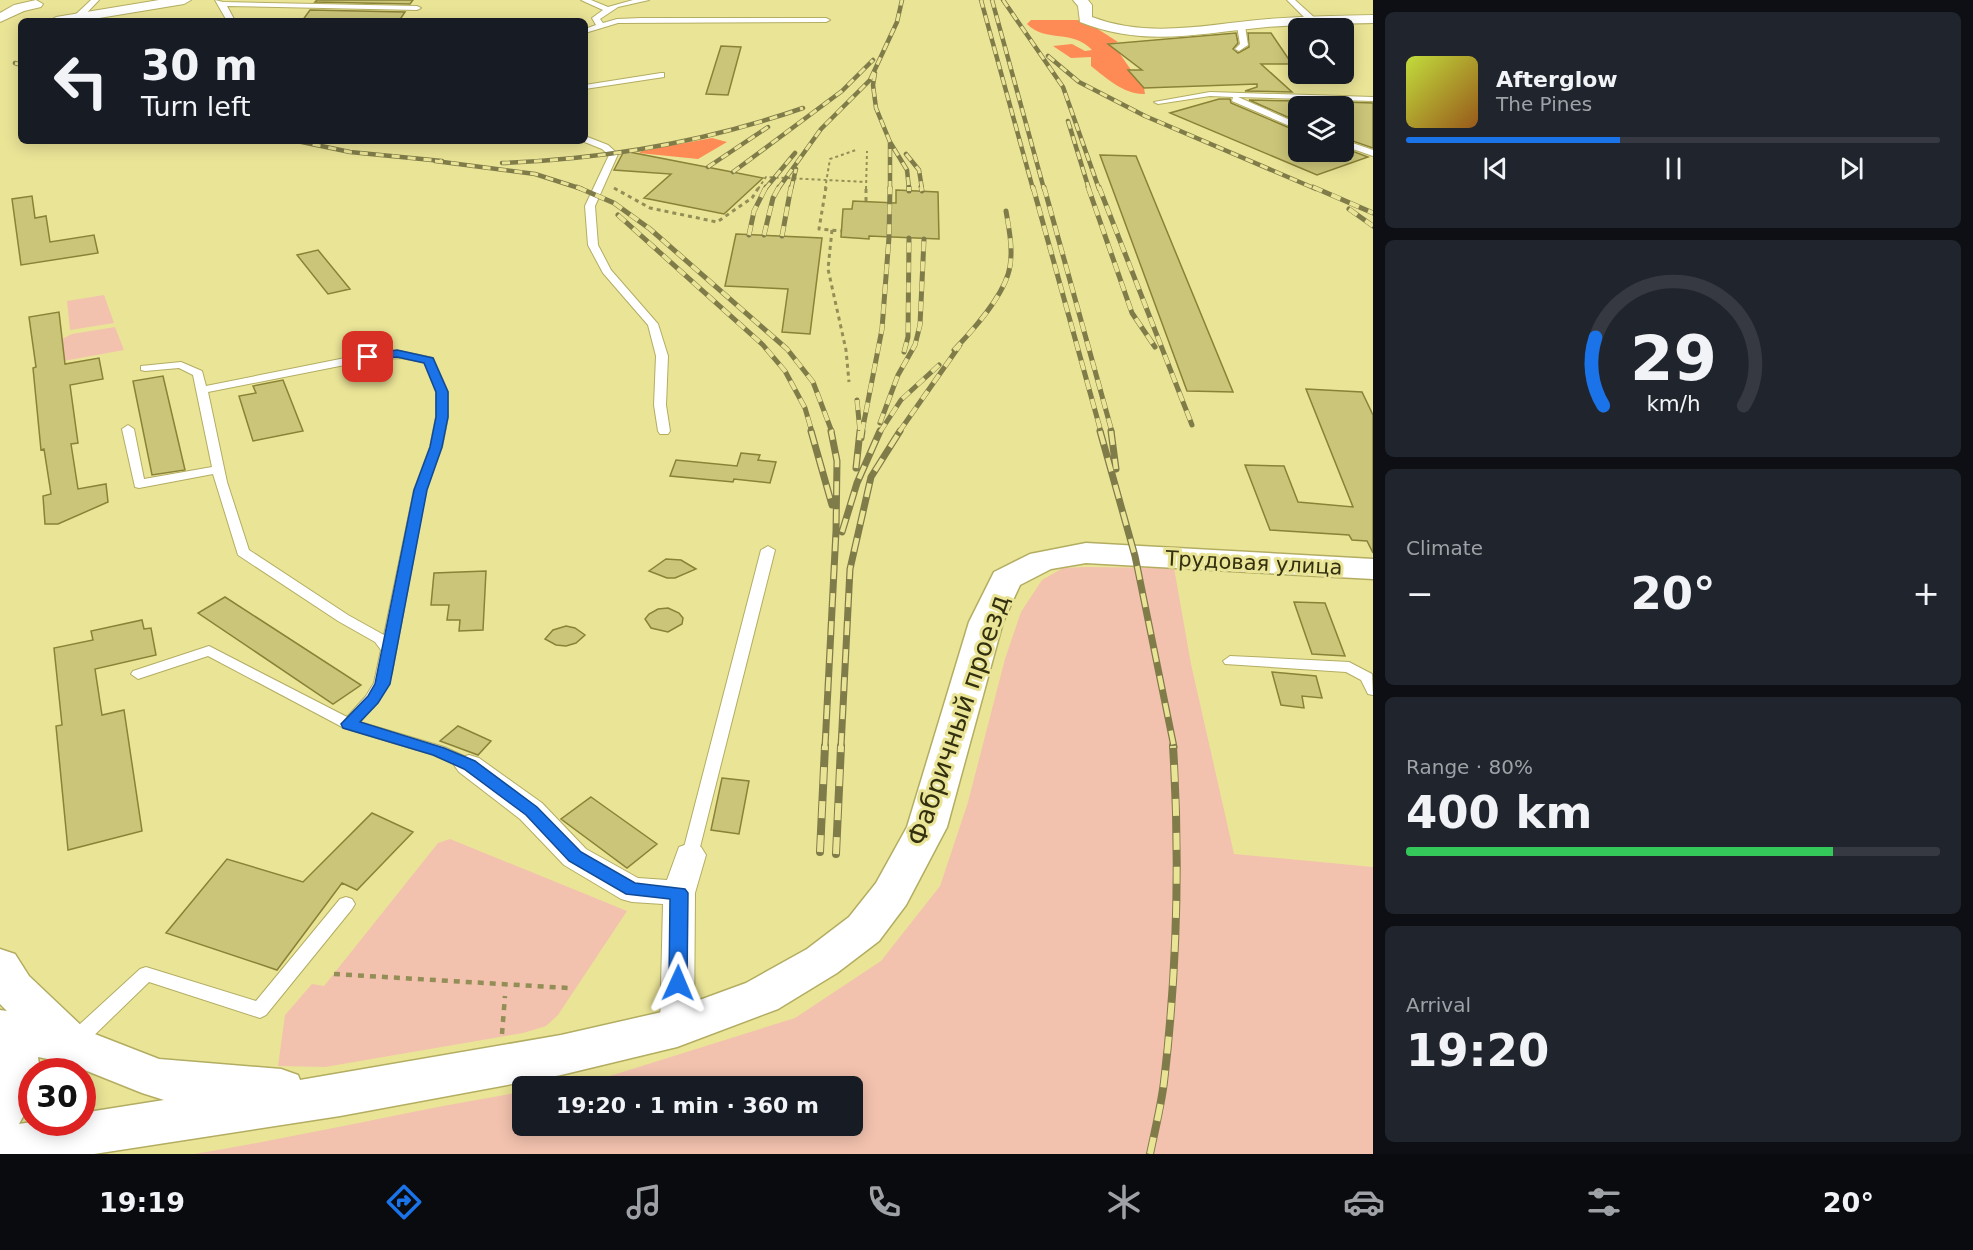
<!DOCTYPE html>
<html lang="en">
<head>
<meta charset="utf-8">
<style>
  :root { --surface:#171b24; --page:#20242c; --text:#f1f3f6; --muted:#9ea1a6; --line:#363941; --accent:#1a73e8 }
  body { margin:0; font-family:"DejaVu Sans",sans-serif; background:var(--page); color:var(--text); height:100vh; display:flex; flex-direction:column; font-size:22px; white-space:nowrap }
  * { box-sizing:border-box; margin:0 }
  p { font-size:20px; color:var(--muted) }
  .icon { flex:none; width:33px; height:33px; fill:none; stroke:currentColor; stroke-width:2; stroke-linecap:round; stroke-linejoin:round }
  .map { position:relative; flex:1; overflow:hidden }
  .side { display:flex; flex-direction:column; gap:12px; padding:12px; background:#0d0f14; width:600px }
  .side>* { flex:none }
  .hud { position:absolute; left:18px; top:18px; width:570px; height:126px; border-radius:9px; box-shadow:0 3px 15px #0003; background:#171b24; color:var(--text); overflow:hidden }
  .tools { position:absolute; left:1288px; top:18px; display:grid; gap:12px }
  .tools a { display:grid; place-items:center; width:66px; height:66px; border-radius:9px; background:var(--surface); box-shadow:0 3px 15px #0003; font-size:30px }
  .speed { position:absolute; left:18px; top:1058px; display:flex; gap:12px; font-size:30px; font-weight:700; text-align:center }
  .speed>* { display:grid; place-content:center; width:78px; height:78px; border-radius:50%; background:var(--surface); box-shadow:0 3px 15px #0003; line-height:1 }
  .speed .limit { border:9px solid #d22; background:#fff; color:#111 }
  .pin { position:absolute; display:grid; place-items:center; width:51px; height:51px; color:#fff; margin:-26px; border-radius:12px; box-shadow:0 3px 9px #0006 }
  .me { position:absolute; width:66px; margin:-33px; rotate:1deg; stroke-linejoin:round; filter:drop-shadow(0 0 4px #0008) }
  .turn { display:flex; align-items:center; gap:21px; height:126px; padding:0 24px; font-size:27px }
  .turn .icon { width:78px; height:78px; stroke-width:2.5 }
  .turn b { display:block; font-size:42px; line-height:51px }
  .big { font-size:45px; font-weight:700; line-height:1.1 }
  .side .card { flex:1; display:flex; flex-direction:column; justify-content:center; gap:9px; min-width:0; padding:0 21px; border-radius:9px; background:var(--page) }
  .side .dial { align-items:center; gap:0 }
  .dial svg { height:156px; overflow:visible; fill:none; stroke:var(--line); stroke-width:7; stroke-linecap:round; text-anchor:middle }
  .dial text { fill:var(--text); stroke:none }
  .song { display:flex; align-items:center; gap:18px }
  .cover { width:72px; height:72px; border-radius:9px; background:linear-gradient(135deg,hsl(70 70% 55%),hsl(30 70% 35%)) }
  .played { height:6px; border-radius:3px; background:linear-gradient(90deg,var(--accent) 40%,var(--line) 40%) }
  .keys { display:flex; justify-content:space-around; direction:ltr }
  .heat { display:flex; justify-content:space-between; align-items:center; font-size:33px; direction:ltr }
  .charge { height:9px; border-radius:4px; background:linear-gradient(90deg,#34c759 80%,var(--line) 0) }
  .trip { position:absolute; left:512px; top:1076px; width:351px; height:60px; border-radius:9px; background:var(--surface); box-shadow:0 3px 15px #0003; font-weight:700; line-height:60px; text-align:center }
  .menu { display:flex; height:96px; justify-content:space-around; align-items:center; background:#090b0e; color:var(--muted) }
  .menu .icon { width:42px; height:42px }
  .menu .current { color:var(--accent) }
  .menu b { font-size:27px; color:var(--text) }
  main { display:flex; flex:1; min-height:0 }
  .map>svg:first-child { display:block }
</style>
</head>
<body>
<main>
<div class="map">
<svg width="1373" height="1154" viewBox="0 0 1373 1154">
  <rect width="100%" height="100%" fill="#eae497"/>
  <path fill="#f2c2ae" d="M 104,295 L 114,323 L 70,330 L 67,301 Z
    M 115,327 L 124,350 L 36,366 L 33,347 L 50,345 L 72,334 Z
    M 1085,567 L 1174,568 L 1191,664 L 1234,854 L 1373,867 L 1373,1154 L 194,1154 C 304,1136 412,1110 522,1092 L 522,1125 L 852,1125 L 852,1086 L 560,1086 L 597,1080 L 795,1018 L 881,961 L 940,886 L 968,802 L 1005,659 L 1021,612 L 1042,580 L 1063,568 Z
    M 450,839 L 627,911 L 558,1015 L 546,1026 L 523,1033 L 325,1067 L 278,1066 L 285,1015 L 312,984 L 324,986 L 438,843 Z"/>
  <path fill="#fe8a55" d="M 1031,20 L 1078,20 L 1090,24 L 1118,42 L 1109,44 L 1118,51 L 1131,70 L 1129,71 L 1144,88 L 1145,94 C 1125,95 1106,78 1091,66 L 1091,57 L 1071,58 L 1053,46 L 1072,44 L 1085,51 L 1092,50 C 1073,29 1046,43 1027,24 Z
    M 712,138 L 727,142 L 698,159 L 639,153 L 642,151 Z"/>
  <path fill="#cbc579" stroke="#898237" stroke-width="1.5" d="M 317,0 L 413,0 L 410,4 L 315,2 Z
    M 310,10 L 405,12 L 399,21 L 302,21 Z
    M 1236,33 L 1238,43 L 1233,49 L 1238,53 L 1249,47 L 1248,33 L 1271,33 L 1292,64 L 1261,64 L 1292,92 L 1245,91 L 1257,87 L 1257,84 L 1144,88 L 1128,70 L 1142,70 L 1108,44 Z
    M 721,46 L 741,47 L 728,95 L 706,94 Z
    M 1219,99 L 1230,99 L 1231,103 L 1299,132 L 1299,152 L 1344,152 L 1344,148 L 1368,157 L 1317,175 L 1170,113 Z
    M 1249,100 L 1299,101 L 1299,122 Z
    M 1344,102 L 1373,103 L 1373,148 L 1344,138 Z
    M 624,151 L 722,170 L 763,178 L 724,214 L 644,198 L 671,174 L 614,170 Z
    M 1100,155 L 1136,156 L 1233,392 L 1187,391 Z
    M 896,190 L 938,192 L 939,239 L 869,236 L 869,239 L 841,237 L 843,209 L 852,209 L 853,201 L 896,203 Z
    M 32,196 L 35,218 L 46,216 L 50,242 L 94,235 L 98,253 L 21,265 L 12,199 Z
    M 736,234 L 822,238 L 810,334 L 782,332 L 788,289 L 725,286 Z
    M 318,250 L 350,289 L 328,294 L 297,255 Z
    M 59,312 L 65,364 L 99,358 L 103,379 L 70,385 L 78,443 L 71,444 L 78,489 L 106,484 L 108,502 L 58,524 L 45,524 L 43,496 L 51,494 L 44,449 L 41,450 L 33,368 L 36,367 L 29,317 Z
    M 163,376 L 185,470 L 152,475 L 133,381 Z
    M 283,380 L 303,431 L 253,441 L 239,396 L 256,393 L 253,386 Z
    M 1306,389 L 1362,392 L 1373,415 L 1373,553 L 1367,541 L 1352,540 L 1349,535 L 1270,530 L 1245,465 L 1284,466 L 1298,502 L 1353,507 Z
    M 741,453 L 760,455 L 758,460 L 776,462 L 770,483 L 734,479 L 733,482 L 670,476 L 676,460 L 737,466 Z
    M 666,559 L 681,560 L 696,569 L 675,578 L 667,578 L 649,571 Z
    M 486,571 L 483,630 L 459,631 L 460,620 L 447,620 L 449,605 L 431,605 L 434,573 Z
    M 225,597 L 361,685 L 333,704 L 198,613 Z
    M 1294,602 L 1325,603 L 1345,656 L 1312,654 Z
    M 668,608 L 679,613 L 683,618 L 682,624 L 668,632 L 651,628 L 645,619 L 649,614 L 658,609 Z
    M 142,620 L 144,629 L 151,628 L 156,655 L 95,669 L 102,715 L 124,710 L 142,831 L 68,850 L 56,726 L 62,725 L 54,648 L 93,640 L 91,631 Z
    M 566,626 L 575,628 L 585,635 L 576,643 L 566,646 L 556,645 L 545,639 L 553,630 Z
    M 1272,672 L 1316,676 L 1322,698 L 1302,696 L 1304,708 L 1281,705 Z
    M 458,726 L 491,741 L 478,755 L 440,741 Z
    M 722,778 L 749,781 L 739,834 L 711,830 Z
    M 591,797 L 657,844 L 627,868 L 561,819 Z
    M 372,813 L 413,832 L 357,890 L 342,883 L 277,970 L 166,933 L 227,859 L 303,882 Z"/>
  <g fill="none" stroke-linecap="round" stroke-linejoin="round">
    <g stroke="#b3ad62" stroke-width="2">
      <path id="lane" d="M 91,0 L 99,0 L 80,20 L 74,20 L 74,16 Z
        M 215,0 L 223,2 L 417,6 L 421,8 L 417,10 L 227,6 L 235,21 L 227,21 Z
        M 581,0 L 591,0 L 608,7 L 633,0 L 649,0 L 618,7 L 600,19 L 603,23 L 617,19 L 641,18 L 826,18 L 830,20 L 826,22 L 618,23 L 585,33 L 585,29 L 596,25 L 592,18 L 603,10 Z
        M 1287,0 L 1295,0 L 1316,19 L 1316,23 L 1310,23 Z
        M 1241,24 L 1245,26 L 1248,45 L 1239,51 L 1235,49 L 1240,44 L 1237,26 Z
        M 661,73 L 664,73 L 664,77 L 585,89 L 585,85 Z
        M 1210,92 L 1373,97 L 1373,101 L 1238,97 L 1299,124 L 1299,130 L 1232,101 L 1233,97 L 1210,96 L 1158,104 L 1154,102 Z
        M 585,136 L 608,145 L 618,154 L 595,206 L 598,245 L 611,270 L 658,324 L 668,356 L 666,405 L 670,431 L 668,434 L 660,434 L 658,431 L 654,405 L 656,356 L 648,325 L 603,273 L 588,245 L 585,206 L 609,155 L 602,149 L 582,141 L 585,141 Z
        M 1344,140 L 1373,150 L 1373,156 L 1344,146 Z
        M 400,351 L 433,358 L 448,392 L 448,417 L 442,447 L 426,490 L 392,673 L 382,695 L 360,722 L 444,747 L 475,761 L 477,765 L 475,769 L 469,771 L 434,755 L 344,728 L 208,656 L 138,679 L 131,674 L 133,671 L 209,646 L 347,717 L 366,696 L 374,683 L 381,650 L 375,642 L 338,621 L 238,555 L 213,474 L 139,488 L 135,487 L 122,429 L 128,425 L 134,429 L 144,479 L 212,467 L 193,375 L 179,368 L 145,371 L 141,370 L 141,366 L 181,362 L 202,371 L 206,386 L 370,353 ZM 400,358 L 424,362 L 436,392 L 436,417 L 430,447 L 414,490 L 384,635 L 348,615 L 249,550 L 227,482 L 208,392 L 370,360 Z
        M 768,546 L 775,550 L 698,855 L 696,859 L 690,861 L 684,859 L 682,855 L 761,550 Z
        M 1230,656 L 1349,662 L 1372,674 L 1373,695 L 1368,694 L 1361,680 L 1346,672 L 1225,664 L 1223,661 Z
        M 346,897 L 352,899 L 355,904 L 352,909 L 266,1015 L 260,1018 L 149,982 L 82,1047 L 75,1049 L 68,1047 L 66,1041 L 68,1035 L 140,969 L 146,967 L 256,1001 L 340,899 Z"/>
    </g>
    <g stroke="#b3ad62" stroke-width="2">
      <path id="street" d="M 36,0 L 43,4 L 41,7 L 24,11 L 0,22 L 0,13 L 14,5 Z
        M 159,0 L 191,0 L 184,4 L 81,21 L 49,21 L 56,17 Z
        M 1073,0 L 1088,0 L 1092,5 L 1092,17 C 1149,39 1209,24 1268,19 C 1303,16 1338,16 1373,15 L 1373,23 C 1338,24 1302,24 1267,27 C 1200,33 1145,48 1080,22 L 1078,6 Z
        M 469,755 L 479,758 L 542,803 L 586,849 L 638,878 L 667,880 L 679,847 L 690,843 L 701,847 L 706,855 L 695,893 L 694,1028 L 689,1038 L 677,1043 L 665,1038 L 660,1028 L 663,904 L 632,902 L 621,899 L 564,865 L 520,819 L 459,772 L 454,765 L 459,758 Z"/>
    </g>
    <g stroke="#b3ad62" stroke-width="3">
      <path id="secondary" d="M 1086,543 L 1373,559 L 1373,579 L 1086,563 L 1051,569 L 1020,585 L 1003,622 L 947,827 L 906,905 L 879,941 L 837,973 L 778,1009 L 677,1047 L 561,1075 L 340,1116 L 94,1154 L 0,1154 L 0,1010 L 7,1011 L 0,1004 L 0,949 L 15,954 L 29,976 L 87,1031 L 159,1059 L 281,1069 L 298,1075 L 300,1080 L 561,1035 L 675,1009 L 746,983 L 807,949 L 849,917 L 876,883 L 907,827 L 969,622 L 994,572 L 1030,554 ZM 38,1057 L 67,1063 L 142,1093 L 164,1100 L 82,1113 L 82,1122 L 32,1122 L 19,1124 L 32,1100 L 32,1071 L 40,1071 Z"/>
    </g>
    <path stroke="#928e56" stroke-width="2" stroke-dasharray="3 3" stroke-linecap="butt" d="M 758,189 L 766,177 L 866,182
      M 825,189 L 830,159 L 856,150
      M 866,189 L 867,151"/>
    <path stroke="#928e56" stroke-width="3" stroke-dasharray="4 4" stroke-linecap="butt" d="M 826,187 L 819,229 L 841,231
      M 614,188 L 650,208 L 717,222 L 752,198 L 759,187
      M 866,201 L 866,187
      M 832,230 L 828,269 L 846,350 L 849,382"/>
    <path stroke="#928e56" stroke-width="4.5" stroke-dasharray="6 6" stroke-linecap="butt" d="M 334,974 L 568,988
      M 502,1034 L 505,996"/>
    <use href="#lane" fill="#fff" fill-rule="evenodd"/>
    <use href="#street" fill="#fff" fill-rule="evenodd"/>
    <use href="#secondary" fill="#fff" fill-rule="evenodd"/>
    <g stroke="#807c49" stroke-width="4.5">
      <path id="rail-far3" d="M 981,0 L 1033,189
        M 992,0 L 1044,189
        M 1003,0 L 1063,87 L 1099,189
        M 1048,56 L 1079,82 L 1145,116 L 1316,189
        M 15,63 L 21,65
        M 875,73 L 873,85 L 876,108 L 890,142 L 907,170 L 909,189
        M 1068,121 L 1089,189
        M 297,141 L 350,152 L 442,161
        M 906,154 L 919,170 L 922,189
        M 435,161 L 535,174 L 582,189
        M 502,163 C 606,159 705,142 803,108
        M 708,167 L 768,127
        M 733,172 L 842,91 L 873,60
        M 765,189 L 795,153
        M 778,189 L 821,129 L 870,80 L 897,22 L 902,0
        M 791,189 L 796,169
        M 890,189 L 890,142"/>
    </g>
    <g stroke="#807c49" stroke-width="5">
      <path id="rail-far2" d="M 577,187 L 614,203 L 650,229 L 787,349 L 813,382 L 832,432
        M 909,187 L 909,191
        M 921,187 L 922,191
        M 1033,187 L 1101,432
        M 1044,187 L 1112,432
        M 1088,187 L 1132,313 L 1155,347
        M 1099,187 L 1192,425
        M 1313,187 L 1373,213
        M 1349,209 L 1373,226
        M 618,215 L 763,345 L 785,371 L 805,408 L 812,432
        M 749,235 L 754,211 L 766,187
        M 764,235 L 773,198 L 779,187
        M 782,236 L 791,187
        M 954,350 C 973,330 1006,294 1010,266 C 1013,248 1009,229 1006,211
        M 904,352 L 908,337 L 909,238
        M 857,400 L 860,432
        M 880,423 L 898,375 L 915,345 L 920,325 L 924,239
        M 862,432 L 882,329 L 889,237 L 890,187
        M 880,432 L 901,400 L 939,365
        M 899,432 L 960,345"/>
    </g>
    <g stroke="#807c49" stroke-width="7">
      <path id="rail-far1" d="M 811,431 L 832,505
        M 1100,431 L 1135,556 L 1174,747
        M 1111,431 L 1116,469
        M 861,438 L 862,431
        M 856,468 L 860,431
        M 842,532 L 857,483 L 880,431
        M 825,747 L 836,531 L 837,461 L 831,431
        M 841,747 L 850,569 L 871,477 L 900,431"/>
    </g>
    <g stroke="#807c49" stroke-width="8">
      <path id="rail" d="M 820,852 L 825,746
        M 836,854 L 841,746
        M 1150,1154 C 1155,1130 1161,1106 1164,1082 C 1177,971 1180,857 1173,746"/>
    </g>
    <use href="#rail-far3" stroke="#eae497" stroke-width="3" stroke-dasharray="8" stroke-linecap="butt"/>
    <use href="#rail-far2" stroke="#eae497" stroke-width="4" stroke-dasharray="10" stroke-linecap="butt"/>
    <use href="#rail-far1" stroke="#eae497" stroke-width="4.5" stroke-dasharray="14" stroke-linecap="butt"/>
    <use href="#rail" stroke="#eae497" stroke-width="6" stroke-dasharray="17" stroke-linecap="butt"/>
  </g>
  <path fill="#1a73e8" stroke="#114b97" stroke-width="1.5" d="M 397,350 L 433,358 L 448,392 L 448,417 L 442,447 L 427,490 L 390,684 L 378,703 L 360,722 L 444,748 L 475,761 L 537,807 L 581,852 L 635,883 L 685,889 L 688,893 L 687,983 L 684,988 L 678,991 L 671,988 L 669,983 L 670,899 L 626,894 L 569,861 L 526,815 L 464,769 L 433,755 L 343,728 L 341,724 L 368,696 L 375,684 L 414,490 L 430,447 L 436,417 L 436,392 L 424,363 L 397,357 L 368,360 L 362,357 L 368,354 Z"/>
  <g text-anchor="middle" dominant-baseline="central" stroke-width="6" stroke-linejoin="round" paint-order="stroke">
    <g font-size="21" fill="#333010" stroke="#eae497">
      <text transform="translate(1254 563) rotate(3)">Трудовая улица</text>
    </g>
    <g font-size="26" fill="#333010" stroke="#eae497">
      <text transform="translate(958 720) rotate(-71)">Фабричный проезд</text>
    </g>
  </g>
</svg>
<div class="tools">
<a><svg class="icon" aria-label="search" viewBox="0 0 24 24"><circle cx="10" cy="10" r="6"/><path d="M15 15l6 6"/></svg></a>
<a><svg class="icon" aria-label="layers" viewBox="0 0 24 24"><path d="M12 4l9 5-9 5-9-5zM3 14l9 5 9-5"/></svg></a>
</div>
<div class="speed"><div class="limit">30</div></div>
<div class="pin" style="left:368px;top:357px;background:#d93025"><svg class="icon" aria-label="arrive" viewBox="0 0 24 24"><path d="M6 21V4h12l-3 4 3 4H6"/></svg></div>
<svg class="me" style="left:678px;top:983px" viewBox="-20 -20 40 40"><path d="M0-17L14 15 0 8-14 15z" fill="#1a73e8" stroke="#fff" stroke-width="4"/></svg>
<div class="trip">19:20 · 1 min · 360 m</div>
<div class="hud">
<div class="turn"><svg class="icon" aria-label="left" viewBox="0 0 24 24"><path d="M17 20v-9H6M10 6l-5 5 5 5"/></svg><div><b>30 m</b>Turn left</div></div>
</div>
</div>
<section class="side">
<div class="card">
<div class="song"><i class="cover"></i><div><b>Afterglow</b><p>The Pines</p></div></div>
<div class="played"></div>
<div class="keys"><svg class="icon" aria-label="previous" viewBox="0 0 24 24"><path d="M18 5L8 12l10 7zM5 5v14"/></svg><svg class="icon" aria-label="pause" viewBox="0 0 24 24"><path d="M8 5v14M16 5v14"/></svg><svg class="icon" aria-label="next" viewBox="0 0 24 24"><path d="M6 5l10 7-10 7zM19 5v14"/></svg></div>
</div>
<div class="card dial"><svg viewBox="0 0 100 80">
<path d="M14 69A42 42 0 1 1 86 69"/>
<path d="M14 69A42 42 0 0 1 10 34" stroke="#1a73e8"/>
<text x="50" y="56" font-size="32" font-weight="700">29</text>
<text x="50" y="72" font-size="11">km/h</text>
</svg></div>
<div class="card"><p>Climate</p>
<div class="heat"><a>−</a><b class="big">20°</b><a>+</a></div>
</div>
<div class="card"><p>Range · 80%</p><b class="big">400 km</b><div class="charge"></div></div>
<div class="card"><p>Arrival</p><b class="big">19:20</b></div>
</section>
</main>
<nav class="menu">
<b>19:19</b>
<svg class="icon current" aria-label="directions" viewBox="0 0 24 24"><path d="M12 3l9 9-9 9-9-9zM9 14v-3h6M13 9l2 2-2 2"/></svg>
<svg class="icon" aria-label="music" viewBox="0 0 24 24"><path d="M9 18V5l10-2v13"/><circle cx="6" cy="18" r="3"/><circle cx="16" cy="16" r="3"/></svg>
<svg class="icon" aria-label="phone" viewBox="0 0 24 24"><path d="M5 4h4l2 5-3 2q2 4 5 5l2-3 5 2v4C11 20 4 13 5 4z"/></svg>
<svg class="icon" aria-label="climate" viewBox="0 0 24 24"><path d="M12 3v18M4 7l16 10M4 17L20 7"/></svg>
<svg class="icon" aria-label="car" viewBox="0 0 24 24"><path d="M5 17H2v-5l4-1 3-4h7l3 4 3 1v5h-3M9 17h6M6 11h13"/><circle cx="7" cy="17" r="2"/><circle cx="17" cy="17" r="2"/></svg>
<svg class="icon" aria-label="filters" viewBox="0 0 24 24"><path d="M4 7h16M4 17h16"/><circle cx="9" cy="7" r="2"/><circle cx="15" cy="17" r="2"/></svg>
<b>20°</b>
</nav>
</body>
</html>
